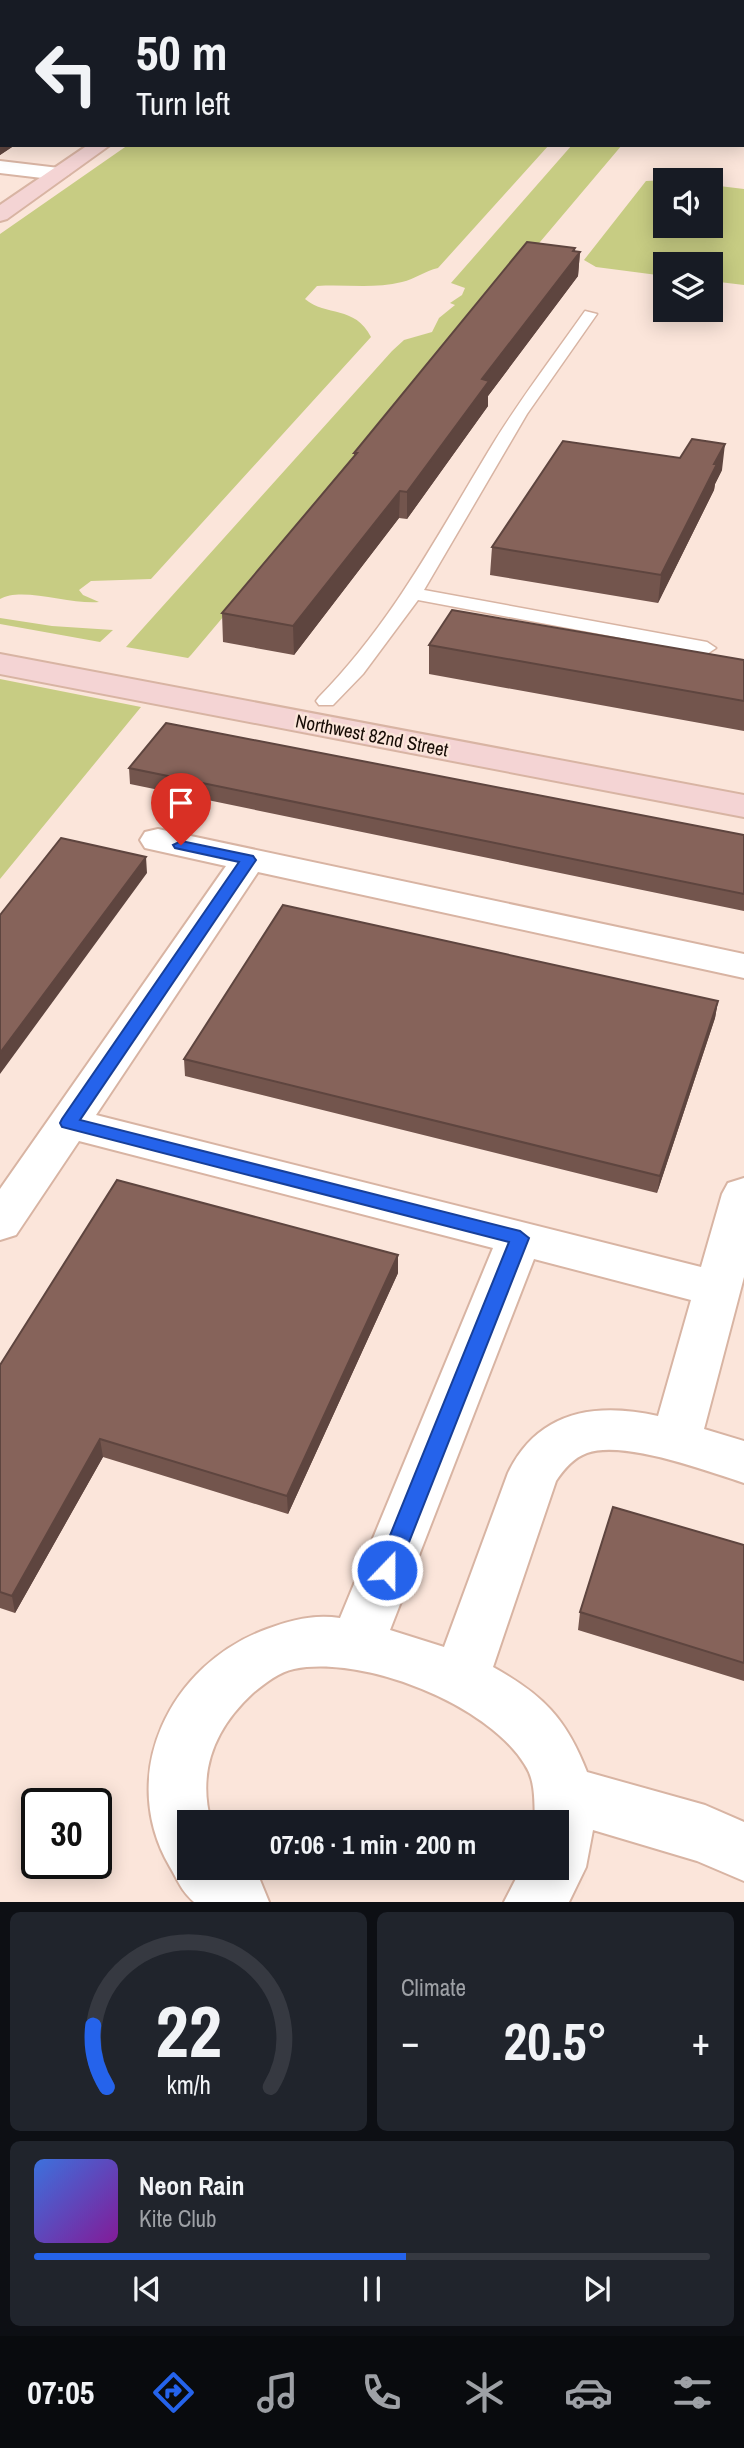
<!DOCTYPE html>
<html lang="en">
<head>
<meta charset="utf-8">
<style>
  :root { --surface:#171b24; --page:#20242c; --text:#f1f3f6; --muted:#9ea1a6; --line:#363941; --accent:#2563eb }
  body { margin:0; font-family:"Archivo Narrow",sans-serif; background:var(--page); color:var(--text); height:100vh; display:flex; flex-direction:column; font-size:26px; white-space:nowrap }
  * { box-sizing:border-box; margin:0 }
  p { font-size:23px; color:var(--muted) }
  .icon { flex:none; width:38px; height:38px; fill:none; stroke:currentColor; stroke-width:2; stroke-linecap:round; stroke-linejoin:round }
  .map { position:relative; height:1902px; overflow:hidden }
  .details { display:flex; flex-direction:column; gap:10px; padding:10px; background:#0d0f14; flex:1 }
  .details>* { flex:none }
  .hud { position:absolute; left:0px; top:0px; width:746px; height:147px; box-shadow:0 4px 18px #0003; background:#171b24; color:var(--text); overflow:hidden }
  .buttons { position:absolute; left:653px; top:168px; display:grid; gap:14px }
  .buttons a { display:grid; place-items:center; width:70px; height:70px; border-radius:0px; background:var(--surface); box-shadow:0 4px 18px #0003; font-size:35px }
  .speed { position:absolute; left:21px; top:1788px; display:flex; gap:14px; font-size:35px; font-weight:700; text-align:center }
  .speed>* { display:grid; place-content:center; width:91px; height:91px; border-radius:50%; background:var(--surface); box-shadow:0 4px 18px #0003; line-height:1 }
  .speed .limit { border:4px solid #111; border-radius:10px; background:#fff; color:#111 }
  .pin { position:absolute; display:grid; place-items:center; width:60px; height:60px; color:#fff; margin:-72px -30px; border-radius:50% 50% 50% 0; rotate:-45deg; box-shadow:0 0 7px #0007 }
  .pin .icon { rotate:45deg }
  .me { position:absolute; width:77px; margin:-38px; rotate:22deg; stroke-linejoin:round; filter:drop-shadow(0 0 5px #0008) }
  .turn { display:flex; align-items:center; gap:24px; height:147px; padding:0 21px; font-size:32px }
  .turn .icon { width:91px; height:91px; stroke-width:2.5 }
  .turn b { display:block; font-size:49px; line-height:60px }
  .big { font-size:52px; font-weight:800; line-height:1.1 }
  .details .card { flex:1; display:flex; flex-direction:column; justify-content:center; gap:10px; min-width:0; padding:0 24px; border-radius:10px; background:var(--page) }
  .details .dial { align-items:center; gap:0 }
  .dial svg { height:182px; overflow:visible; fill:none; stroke:var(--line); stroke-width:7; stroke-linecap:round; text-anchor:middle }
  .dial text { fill:var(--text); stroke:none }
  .song { display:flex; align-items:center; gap:21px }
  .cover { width:84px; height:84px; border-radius:10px; background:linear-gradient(135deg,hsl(220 70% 55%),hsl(290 70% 35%)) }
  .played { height:7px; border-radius:4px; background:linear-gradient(90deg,var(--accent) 55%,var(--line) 55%) }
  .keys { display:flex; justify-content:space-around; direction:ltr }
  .heat { display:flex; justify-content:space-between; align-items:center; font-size:38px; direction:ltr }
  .details .tiles { flex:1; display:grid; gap:10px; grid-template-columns:1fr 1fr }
  .card:last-child { grid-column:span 2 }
  .trip { position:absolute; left:177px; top:1810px; width:392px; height:70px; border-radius:0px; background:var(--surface); box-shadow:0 4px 18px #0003; font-weight:800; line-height:70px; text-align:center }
  .tab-bar { display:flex; height:112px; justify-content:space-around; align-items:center; background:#090b0e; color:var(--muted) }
  .tab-bar .icon { width:49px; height:49px }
  .tab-bar .selected { color:var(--accent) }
  .tab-bar b { font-size:32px; color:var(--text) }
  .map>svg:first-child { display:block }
</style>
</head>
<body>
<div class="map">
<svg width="744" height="1902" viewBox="0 0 744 1902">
  <rect width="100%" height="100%" fill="#fbe5da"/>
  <path fill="#c7cc83" d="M 338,0 L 684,0 L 335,2 Z
    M 128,145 L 549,145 L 438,268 C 425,271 415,279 402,282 C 374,289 345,284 317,286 L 305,299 C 326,317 355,305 371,337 L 151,579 L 91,581 L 79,590 L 83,595 L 99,602 C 72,605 21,586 0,599 L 0,234 Z
    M 572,145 L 622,145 L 191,655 L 188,658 L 126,647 L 392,351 L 404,340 L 432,332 L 439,318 L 455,305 L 450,303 L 462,295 L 465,288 L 451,283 Z
    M 665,180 L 665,226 L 710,226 L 711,185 L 744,189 L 744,285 L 711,281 L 710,264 L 665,264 L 665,276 L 596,267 L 584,260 L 646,181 L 668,180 L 669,180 Z
    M 0,618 L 52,626 L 113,630 L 100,642 L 0,624 Z
    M 0,679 L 141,707 L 0,879 Z"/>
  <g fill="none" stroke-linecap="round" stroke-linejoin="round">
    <g stroke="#d8b4a3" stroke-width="3">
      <path id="lane" d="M 585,311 L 597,314 L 527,414 L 424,590 L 707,642 L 716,648 L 707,654 L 418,600 L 363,674 L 333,705 L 319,705 L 316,701 L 319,697 C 391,624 436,538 488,452 C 517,403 552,358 585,311 Z"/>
    </g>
    <g stroke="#d8b4a3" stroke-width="4">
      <path id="street" d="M 0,161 L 59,168 L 69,174 L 59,180 L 0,173 Z
        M 158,829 L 744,954 L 744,978 L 258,872 L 96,1115 L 701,1267 L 722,1194 L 728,1183 L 744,1178 L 744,1277 L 704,1429 L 744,1441 L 744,1483 C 706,1471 624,1440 587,1453 C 573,1458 564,1469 556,1481 L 493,1667 C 543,1695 566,1718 587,1772 L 705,1805 L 744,1822 L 744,1881 L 697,1861 L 593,1830 L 586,1867 L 569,1902 L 504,1902 L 522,1867 L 556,1867 L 556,1822 L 535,1822 C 534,1803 536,1781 525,1765 C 488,1704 363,1655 294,1669 C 279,1672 264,1684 253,1693 C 215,1728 197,1771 211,1822 L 189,1822 L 189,1867 L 245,1867 L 260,1880 L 269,1902 L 194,1902 C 180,1889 179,1882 170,1867 C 116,1775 170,1664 267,1629 C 291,1620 314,1614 340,1618 L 493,1248 L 79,1141 L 16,1235 L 0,1240 L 0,1189 L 226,866 L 145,848 L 140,840 L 145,832 ZM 534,1259 L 691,1300 L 658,1416 C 595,1402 538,1411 508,1473 L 444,1647 L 390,1630 Z"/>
    </g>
    <g stroke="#d8b4a3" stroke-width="4">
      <path id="secondary" d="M 268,0 L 286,0 L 267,2 Z
        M 302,0 L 320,0 L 301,2 Z
        M 88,145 L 110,145 L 7,219 L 0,221 L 0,205 Z
        M 0,654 L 744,795 L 744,817 L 0,674 Z"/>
    </g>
    <use href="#lane" fill="#fff" fill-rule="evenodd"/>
    <use href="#street" fill="#fff" fill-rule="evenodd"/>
    <use href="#secondary" fill="#f4d4d4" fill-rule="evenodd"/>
  </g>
  <path fill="#73554d" d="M 0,0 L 132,0 L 129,2 L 2,2 L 2,145 L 15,145 L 0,155 Z
    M 575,248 L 575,251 L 580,252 L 578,276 L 488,396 L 488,406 L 407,519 L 399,518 L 294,655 L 223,642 L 222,613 L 354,457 L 354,453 Z
    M 722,470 L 715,484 L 714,490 L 658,603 L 490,575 L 492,547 Z
    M 429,645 L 744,660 L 744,731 L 429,674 Z
    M 129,768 L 744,835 L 744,911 L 130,784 Z
    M 718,1001 L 715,1018 L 657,1193 L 185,1076 L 184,1059 Z
    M 398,1273 L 288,1514 L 103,1457 L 15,1613 L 0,1608 L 0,1365 Z
    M 744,1545 L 744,1681 L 578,1630 L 580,1612 Z"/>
  <path fill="#5e453f" d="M 108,0 L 132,0 L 129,2 L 105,2 Z
    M 2,138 L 2,145 L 15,145 L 0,155 L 0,139 Z
    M 575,248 L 575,259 L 580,252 L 578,276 L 488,396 L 488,406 L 407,519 L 407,492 L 482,379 Z
    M 725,444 L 722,470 L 715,484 L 714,490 L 658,603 L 661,575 L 714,464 Z
    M 400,491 L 399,518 L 294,655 L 293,626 Z
    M 146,857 L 147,873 L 0,1074 L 0,1053 Z
    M 718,1001 L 715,1018 L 657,1193 L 660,1176 Z
    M 398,1255 L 398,1273 L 288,1514 L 287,1496 Z
    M 100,1439 L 103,1457 L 15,1613 L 12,1596 Z"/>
  <path fill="#86635a" stroke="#5e453f" stroke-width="2" d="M 0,0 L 108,0 L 105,2 L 2,2 L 2,5 L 0,4 Z
    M 0,17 L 2,17 L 2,39 L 0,38 Z
    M 0,51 L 2,52 L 2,78 L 0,79 Z
    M 2,84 L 2,138 L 0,139 L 0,92 Z
    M 527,242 L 575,248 L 573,251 L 580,252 L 482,379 L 489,381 L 407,492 L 400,491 L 293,626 L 222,613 L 357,453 L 354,453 Z
    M 692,439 L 725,444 L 714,464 L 717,464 L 661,575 L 492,547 L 563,441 L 680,458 Z
    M 452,610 L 744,660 L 744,701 L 429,645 Z
    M 166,723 L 744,835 L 744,894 L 129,768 Z
    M 61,838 L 146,857 L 0,1053 L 0,915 Z
    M 283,905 L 718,1001 L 660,1176 L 184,1059 Z
    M 117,1180 L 398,1255 L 287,1496 L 100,1439 L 12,1596 L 0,1592 L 0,1365 Z
    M 613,1507 L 744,1545 L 744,1663 L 580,1612 Z"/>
  <path fill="#2563eb" stroke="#184099" stroke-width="2" d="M 181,841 L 253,856 L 256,860 L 80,1120 L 520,1231 L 529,1238 L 398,1570 L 394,1577 L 387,1580 L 379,1577 L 376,1570 L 509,1242 L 62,1127 L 60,1123 L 62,1119 L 239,862 L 175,848 L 173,845 Z"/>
  <g text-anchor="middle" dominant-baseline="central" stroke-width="5" stroke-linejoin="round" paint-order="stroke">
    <g font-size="19" fill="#160b05" stroke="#fbe5da">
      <text transform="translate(372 735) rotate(11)">Northwest 82nd Street</text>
    </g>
  </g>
</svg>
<div class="buttons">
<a><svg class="icon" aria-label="sound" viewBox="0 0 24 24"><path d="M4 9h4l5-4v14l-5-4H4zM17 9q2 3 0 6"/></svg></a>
<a><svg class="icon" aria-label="layers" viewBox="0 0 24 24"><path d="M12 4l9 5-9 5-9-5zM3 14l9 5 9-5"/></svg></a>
</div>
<div class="speed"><div class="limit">30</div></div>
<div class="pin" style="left:181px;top:845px;background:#d93025"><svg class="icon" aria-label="arrive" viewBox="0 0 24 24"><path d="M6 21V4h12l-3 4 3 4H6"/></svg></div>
<svg class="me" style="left:387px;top:1570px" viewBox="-20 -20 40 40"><circle r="17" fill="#2563eb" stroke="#fff" stroke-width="3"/><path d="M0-11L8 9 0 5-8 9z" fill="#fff"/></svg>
<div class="trip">07:06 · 1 min · 200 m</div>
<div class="hud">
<div class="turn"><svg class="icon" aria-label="left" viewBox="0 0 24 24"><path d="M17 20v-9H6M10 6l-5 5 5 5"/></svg><div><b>50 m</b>Turn left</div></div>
</div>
</div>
<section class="details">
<div class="tiles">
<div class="card dial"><svg viewBox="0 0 100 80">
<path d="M14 69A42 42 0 1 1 86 69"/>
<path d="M14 69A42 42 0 0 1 8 42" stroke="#2563eb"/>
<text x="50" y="56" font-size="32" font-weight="700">22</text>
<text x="50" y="72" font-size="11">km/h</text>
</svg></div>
<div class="card"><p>Climate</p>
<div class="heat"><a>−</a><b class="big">20.5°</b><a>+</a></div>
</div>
<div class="card">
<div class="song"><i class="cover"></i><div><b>Neon Rain</b><p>Kite Club</p></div></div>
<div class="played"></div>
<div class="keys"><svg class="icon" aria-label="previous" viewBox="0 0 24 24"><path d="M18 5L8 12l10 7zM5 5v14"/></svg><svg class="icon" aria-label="pause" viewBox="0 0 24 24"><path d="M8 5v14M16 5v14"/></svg><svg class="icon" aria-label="next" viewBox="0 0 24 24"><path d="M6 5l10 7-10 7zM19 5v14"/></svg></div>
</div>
</div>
</section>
<nav class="tab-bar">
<b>07:05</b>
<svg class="icon selected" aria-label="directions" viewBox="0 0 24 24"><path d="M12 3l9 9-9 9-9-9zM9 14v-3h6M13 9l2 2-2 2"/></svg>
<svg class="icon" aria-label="music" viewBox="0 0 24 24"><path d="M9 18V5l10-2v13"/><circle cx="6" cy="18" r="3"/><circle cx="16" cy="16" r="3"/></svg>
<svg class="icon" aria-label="phone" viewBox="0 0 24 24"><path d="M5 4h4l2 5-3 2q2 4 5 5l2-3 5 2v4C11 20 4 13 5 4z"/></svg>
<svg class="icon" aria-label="climate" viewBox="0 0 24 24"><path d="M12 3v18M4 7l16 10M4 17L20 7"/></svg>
<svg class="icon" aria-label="car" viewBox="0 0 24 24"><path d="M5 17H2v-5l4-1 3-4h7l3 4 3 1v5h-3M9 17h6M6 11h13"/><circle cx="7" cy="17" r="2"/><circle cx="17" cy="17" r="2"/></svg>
<svg class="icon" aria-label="filters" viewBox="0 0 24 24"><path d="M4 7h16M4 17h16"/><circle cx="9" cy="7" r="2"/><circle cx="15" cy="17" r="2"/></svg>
</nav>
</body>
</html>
